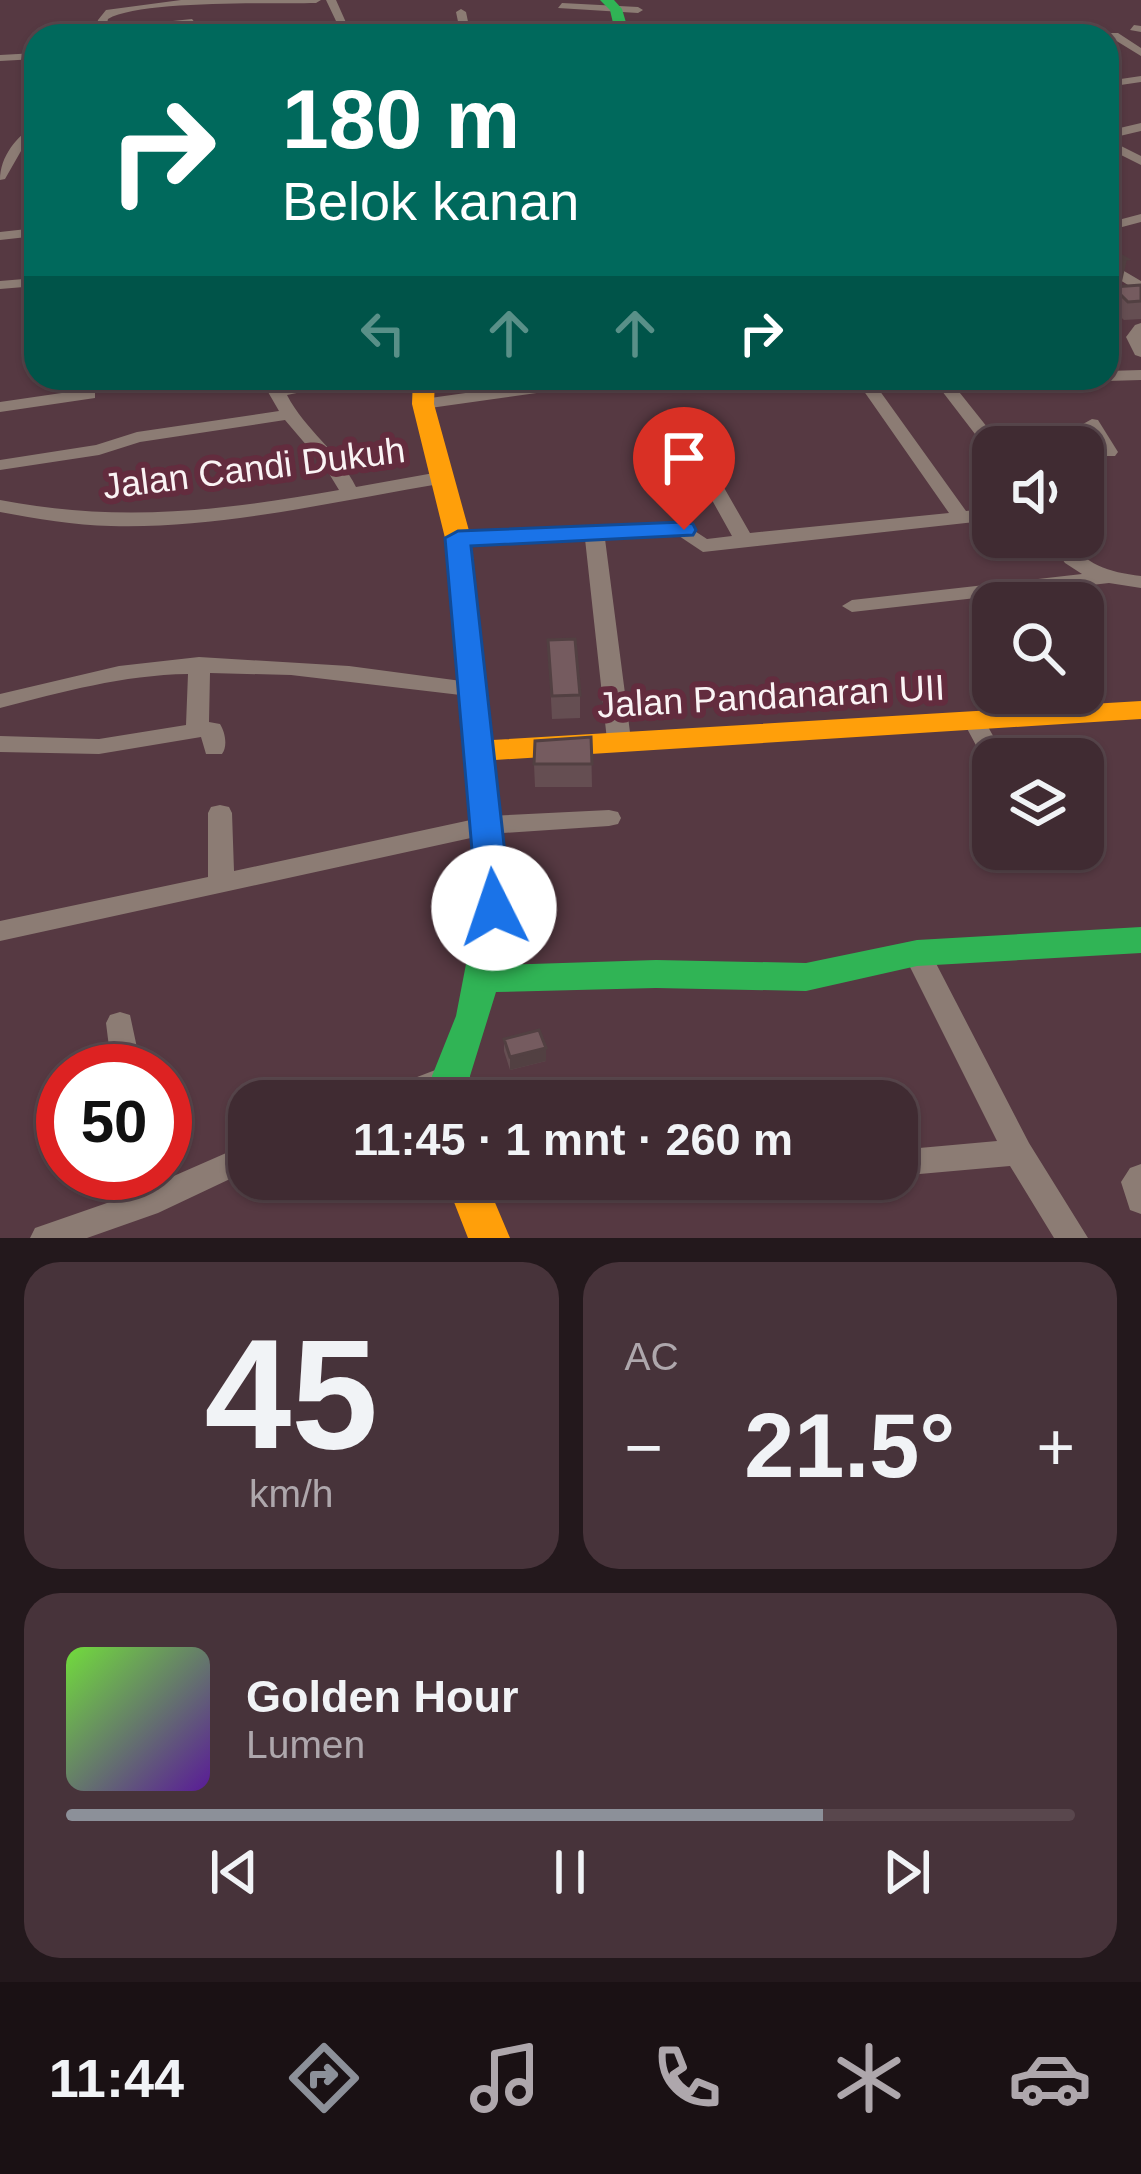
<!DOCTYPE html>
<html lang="id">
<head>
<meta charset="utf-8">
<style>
  :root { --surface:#402b32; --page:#47333a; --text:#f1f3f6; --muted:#aea7ac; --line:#59474d; --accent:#8c9099 }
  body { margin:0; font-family:Helvetica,sans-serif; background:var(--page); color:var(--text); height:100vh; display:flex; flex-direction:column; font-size:45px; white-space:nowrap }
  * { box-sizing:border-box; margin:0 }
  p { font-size:39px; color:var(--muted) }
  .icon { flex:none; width:66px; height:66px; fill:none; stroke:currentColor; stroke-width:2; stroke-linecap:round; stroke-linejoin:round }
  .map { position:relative; height:1238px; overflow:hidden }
  .sheet { display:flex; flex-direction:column; gap:24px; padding:24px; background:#23181c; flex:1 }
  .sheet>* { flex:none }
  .banner { position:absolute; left:24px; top:24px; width:1095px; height:366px; border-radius:36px; box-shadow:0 3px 9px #0004,0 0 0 3px var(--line); background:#00695c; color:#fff; overflow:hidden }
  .controls { position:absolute; left:972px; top:426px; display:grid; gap:24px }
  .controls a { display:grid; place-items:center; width:132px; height:132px; border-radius:24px; background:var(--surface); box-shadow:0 3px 9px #0004,0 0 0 3px var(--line); font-size:60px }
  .speed { position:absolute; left:36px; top:1044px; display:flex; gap:24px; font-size:60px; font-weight:700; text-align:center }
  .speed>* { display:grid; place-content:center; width:156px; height:156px; border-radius:50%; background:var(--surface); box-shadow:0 3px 9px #0004,0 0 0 3px var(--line); line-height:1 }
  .speed .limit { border:18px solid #d22; background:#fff; color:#111 }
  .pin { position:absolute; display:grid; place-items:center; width:102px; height:102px; color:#fff; margin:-123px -51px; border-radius:50% 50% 50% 0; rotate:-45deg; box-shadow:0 0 12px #0007 }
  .pin .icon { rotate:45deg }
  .me { position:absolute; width:132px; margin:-66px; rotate:356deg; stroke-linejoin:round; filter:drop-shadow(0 0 9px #0008) }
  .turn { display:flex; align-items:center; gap:42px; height:252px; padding:0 60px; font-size:54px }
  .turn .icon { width:156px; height:156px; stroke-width:2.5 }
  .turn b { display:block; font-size:84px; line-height:102px }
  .lanes { display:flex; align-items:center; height:114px; padding:0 60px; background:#0003; justify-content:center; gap:60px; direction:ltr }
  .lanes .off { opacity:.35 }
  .big { font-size:90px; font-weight:700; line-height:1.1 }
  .sheet .widget { flex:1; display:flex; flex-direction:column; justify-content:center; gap:18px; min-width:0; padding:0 42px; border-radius:36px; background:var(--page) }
  .sheet .dial { align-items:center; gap:0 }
  .dial b { font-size:156px; line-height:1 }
  .song { display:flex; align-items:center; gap:36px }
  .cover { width:144px; height:144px; border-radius:18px; background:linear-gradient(135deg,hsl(100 70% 55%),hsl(270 70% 35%)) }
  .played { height:12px; border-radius:6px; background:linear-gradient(90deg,var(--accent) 75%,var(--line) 75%) }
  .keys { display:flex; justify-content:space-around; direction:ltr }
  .heat { display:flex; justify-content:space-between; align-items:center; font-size:66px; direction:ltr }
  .sheet .tiles { flex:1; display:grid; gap:24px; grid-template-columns:1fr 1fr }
  .widget:last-child { grid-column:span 2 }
  .trip { position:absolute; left:228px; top:1080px; width:690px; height:120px; border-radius:36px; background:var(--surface); box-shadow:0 3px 9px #0004,0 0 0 3px var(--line); font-weight:700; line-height:120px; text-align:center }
  .menu { display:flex; height:192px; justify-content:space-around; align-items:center; background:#1a1114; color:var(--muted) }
  .menu .icon { width:84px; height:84px }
  .menu .current { color:var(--accent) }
  .menu b { font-size:54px; color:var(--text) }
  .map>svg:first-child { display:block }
</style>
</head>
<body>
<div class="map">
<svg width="1141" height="1238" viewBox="0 0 1141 1238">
  <rect width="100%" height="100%" fill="#563942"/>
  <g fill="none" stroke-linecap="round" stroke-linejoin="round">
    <path fill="#8c7c74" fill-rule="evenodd" d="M 181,0 L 321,0 L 316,3 C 272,4 140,0 108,19 L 104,36 L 94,36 L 98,20 L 106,10 Z
      M 326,0 L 336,0 L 352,36 L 342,36 L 338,27 L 180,36 L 173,33 L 178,30 L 336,21 Z
      M 562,3 L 638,7 L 643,10 L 638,13 L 558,8 Z
      M 461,9 L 466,12 L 471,36 L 461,36 L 456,12 Z
      M 192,19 L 196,24 L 149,27 L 144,24 Z
      M 1134,25 L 1141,26 L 1141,32 L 1130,30 Z
      M 526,30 L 623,30 L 628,33 L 624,36 L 522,35 Z
      M 1028,31 L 1036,36 L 1024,36 Z
      M 1110,33 L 1118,33 L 1141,48 L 1141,56 L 1110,37 Z
      M 36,53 L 36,59 L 0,61 L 0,55 Z
      M 1141,76 L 1141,82 L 1107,87 L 1107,81 Z
      M 1141,123 L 1141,131 L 1107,139 L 1107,131 Z
      M 36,124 L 36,135 L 21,151 L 5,179 L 0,180 C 0,156 17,136 36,124 Z
      M 1107,139 L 1141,156 L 1141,165 L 1107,148 Z
      M 1141,214 L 1141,222 L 1107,231 L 1107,223 Z
      M 36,228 L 36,236 L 0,240 L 0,232 Z
      M 1107,261 L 1141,281 L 1141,293 L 1107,272 Z
      M 36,278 L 36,286 L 0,289 L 0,281 Z
      M 1141,323 L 1141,357 L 1135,355 L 1126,337 L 1135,325 Z
      M 1141,370 L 1141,380 L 1107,381 L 1100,378 L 1107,378 L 1107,371 Z
      M 265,378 L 281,378 L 284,385 L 320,378 L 352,378 L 350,382 L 287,395 C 305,430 339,452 356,487 L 445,471 L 454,477 L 445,483 C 335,501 223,529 111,526 C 74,525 37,519 0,512 L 0,500 C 120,523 220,511 339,490 L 325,467 L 285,420 L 140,442 L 99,455 L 0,470 L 0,460 L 96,445 L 137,432 L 279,411 L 268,392 Z
      M 572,378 L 616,378 L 608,383 L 423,409 L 414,404 L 423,399 Z
      M 860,378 L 879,378 L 875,383 L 877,387 L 966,511 L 993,508 L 993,520 L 703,552 L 679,536 L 605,539 L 631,740 L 619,748 L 611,745 L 607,740 L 585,539 L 458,544 L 448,538 L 458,532 L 684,524 L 707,539 L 732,536 L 673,430 L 682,425 L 691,430 L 750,533 L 949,513 L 861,387 Z
      M 932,378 L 1074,378 L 1066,383 L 956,388 L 1003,447 L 993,447 L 993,452 L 988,451 Z
      M 89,389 L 95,390 L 95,398 L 0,412 L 0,402 Z
      M 1092,419 L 1098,420 L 1118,452 L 1115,456 L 1103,456 L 1100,452 L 1083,424 Z
      M 1046,537 L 1066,537 C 1085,565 1108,572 1141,576 L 1141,588 L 1109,583 L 852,612 L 842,606 L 852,600 L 1082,574 L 1065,563 Z
      M 199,657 L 349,666 L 469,682 L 480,689 L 469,696 L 291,675 L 210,673 L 209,722 L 220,724 C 225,732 228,746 222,754 L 206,754 L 201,737 L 99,754 L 0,752 L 0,736 L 99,739 L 186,725 L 188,674 C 123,675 62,692 0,708 L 0,694 L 119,666 Z
      M 974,714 L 982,716 L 1006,759 L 993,759 L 993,766 L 986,764 L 963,721 Z
      M 220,805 L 229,807 L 232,813 L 234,871 L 489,816 L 609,810 L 618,812 L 621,818 L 618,824 L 609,826 L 489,834 L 0,941 L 0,921 L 208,877 L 208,813 L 211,807 Z
      M 1028,849 L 1054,849 L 1060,863 L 1056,869 L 1047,872 L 1038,869 Z
      M 917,943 L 927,946 L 1029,1143 L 1088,1238 L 1054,1238 L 1010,1166 L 897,1176 L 897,1150 L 997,1141 L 903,953 L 907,946 Z
      M 120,1012 L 130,1015 L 142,1071 L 112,1071 L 106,1023 L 110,1015 Z
      M 451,1064 L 461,1068 L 466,1076 L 461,1084 L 420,1101 L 373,1101 L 378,1092 Z
      M 249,1143 L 249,1170 L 158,1213 L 87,1238 L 30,1238 L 35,1228 L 130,1195 L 128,1173 L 158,1173 L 160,1182 Z
      M 1141,1164 L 1141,1214 L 1130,1210 L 1121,1182 L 1130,1168 Z
      M 633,1179 L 756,1179 L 751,1189 L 740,1193 L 643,1203 L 632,1199 L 627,1189 Z"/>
    <path fill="#30b455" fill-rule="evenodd" d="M 600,0 L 614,0 L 622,9 L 630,36 L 616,36 L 610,10 Z
      M 492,877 L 504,880 L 511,907 L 501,965 L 656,960 L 806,963 L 917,940 L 1141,927 L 1141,953 L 917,966 L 806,991 L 656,988 L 496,992 L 470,1076 L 472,1101 L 434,1101 L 432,1076 L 456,1016 L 477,907 L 475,889 L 480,880 Z"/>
    <path fill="#ff9f0a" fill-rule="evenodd" d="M 413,378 L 435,378 L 434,404 L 471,538 L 492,740 L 1141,701 L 1141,719 L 495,760 L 509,889 L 504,898 L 492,901 L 480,898 L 475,889 L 445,538 L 412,404 Z
      M 445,1179 L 485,1179 L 510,1238 L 468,1238 Z"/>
  </g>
  <path fill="#654e52" d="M 1107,240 L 1121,286 L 1141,285 L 1141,319 L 1124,320 L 1109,306 L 1113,288 L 1107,289 Z
    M 548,640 L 580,695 L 580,718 L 552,719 Z
    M 591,737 L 592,787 L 535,787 L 534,764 Z
    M 504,1039 L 546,1048 L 546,1061 L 510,1070 L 504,1051 Z"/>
  <path fill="#524042" d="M 1127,259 L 1121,286 L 1107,289 L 1109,263 Z
    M 546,1048 L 546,1061 L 510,1070 L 510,1057 Z"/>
  <path fill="#755b5f" stroke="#524042" stroke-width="3" d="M 1107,240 L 1110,249 L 1127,259 L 1107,261 Z
    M 1141,285 L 1141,301 L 1128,302 L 1113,287 Z
    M 575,639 L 580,695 L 552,696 L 548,640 Z
    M 591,737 L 592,764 L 534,764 L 535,741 Z
    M 539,1030 L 546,1048 L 510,1057 L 504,1039 Z"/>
  <path fill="#1a73e8" stroke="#114b97" stroke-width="3" d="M 684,522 L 693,524 L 696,530 L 693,535 L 471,546 L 511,908 L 506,916 L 494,920 L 482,916 L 477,908 L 445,538 L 458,531 Z"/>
  <g text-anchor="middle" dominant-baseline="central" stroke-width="12" stroke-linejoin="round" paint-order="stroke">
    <g font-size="36" fill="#faf3f4" stroke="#632c3e">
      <text transform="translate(254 468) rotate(-7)">Jalan Candi Dukuh</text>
      <text transform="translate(771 696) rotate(-3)">Jalan Pandanaran UII</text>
    </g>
  </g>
</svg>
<div class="controls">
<a><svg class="icon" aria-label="sound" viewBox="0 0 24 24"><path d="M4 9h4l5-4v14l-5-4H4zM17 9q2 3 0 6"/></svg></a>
<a><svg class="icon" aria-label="search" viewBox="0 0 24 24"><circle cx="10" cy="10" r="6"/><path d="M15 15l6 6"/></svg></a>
<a><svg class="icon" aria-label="layers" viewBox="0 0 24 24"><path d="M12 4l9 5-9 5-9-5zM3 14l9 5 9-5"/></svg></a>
</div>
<div class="speed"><div class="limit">50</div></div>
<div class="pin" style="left:684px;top:530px;background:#d93025"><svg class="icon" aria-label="arrive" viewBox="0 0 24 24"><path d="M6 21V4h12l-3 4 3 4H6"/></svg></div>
<svg class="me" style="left:494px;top:908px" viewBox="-20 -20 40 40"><circle r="19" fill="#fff"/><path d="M0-13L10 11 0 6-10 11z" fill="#1a73e8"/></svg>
<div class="trip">11:45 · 1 mnt · 260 m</div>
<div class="banner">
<div class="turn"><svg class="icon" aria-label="right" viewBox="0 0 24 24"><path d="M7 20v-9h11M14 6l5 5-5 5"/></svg><div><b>180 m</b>Belok kanan</div></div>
<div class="lanes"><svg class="icon off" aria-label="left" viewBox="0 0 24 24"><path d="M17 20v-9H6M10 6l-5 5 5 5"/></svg><svg class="icon off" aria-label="ahead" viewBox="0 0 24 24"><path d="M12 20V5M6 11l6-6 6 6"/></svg><svg class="icon off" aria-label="ahead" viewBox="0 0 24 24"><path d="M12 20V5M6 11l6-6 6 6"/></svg><svg class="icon" aria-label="right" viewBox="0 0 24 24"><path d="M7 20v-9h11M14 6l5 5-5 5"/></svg></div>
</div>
</div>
<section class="sheet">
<div class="tiles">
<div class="widget dial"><b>45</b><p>km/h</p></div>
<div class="widget"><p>AC</p>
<div class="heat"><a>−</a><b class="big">21.5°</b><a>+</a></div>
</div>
<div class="widget">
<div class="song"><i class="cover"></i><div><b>Golden Hour</b><p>Lumen</p></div></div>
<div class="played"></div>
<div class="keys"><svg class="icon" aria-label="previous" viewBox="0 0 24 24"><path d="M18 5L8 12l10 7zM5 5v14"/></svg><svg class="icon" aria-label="pause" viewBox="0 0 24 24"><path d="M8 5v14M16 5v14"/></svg><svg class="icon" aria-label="next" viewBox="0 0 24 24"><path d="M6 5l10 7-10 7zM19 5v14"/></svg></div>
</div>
</div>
</section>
<nav class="menu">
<b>11:44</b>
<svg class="icon current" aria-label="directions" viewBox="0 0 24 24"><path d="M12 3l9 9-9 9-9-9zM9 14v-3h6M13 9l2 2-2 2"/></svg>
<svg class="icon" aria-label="music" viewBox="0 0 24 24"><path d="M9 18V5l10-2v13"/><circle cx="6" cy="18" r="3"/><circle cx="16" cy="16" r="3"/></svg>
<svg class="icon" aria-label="phone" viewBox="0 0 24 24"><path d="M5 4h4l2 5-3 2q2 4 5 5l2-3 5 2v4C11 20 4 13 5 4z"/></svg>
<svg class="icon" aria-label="climate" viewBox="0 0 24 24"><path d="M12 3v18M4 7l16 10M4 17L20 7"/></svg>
<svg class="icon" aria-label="car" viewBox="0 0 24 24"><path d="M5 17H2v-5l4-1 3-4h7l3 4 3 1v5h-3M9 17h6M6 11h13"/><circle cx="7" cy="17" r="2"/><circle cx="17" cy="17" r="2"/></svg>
</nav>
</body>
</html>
